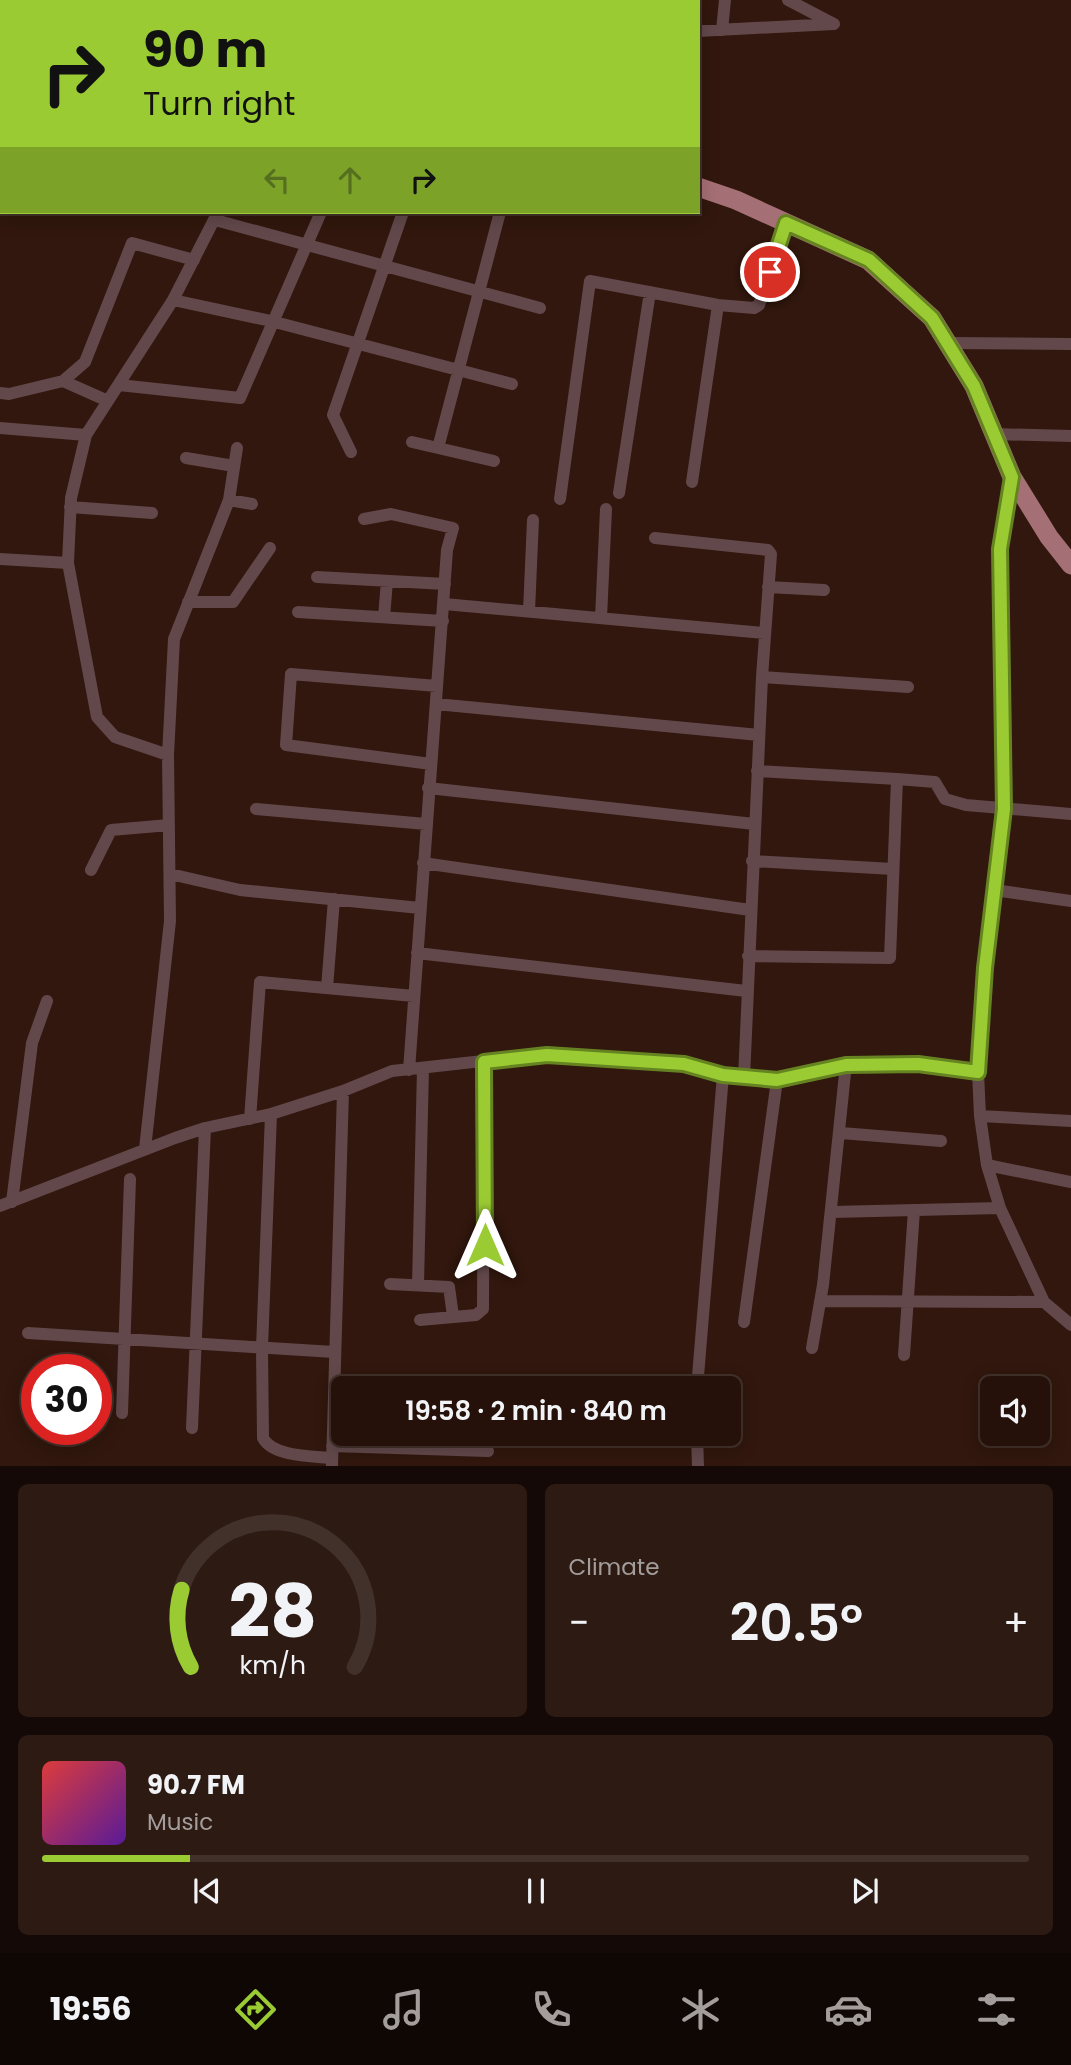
<!DOCTYPE html>
<html lang="en">
<head>
<meta charset="utf-8">
<style>
  :root { --surface:#25110a; --page:#2d1a13; --text:#f1f3f6; --muted:#a39d9c; --line:#42312b; --accent:#9bcb33 }
  body { margin:0; font-family:Poppins,sans-serif; background:var(--page); color:var(--text); height:100vh; display:flex; flex-direction:column; font-size:26px; white-space:nowrap }
  * { box-sizing:border-box; margin:0 }
  p { font-size:23px; color:var(--muted) }
  .icon { flex:none; width:38px; height:38px; fill:none; stroke:currentColor; stroke-width:2; stroke-linecap:round; stroke-linejoin:round }
  .map { position:relative; height:1466px; overflow:hidden }
  .side { display:flex; flex-direction:column; gap:18px; padding:18px; background:#140906; flex:1 }
  .side>* { flex:none }
  .hud { position:absolute; left:0px; top:0px; width:700px; height:214px; box-shadow:0 4px 18px #0003,0 0 0 2px var(--line); background:#9bcb33; color:#111; overflow:hidden }
  .buttons { position:absolute; left:980px; top:1376px; display:grid; gap:14px }
  .buttons a { display:grid; place-items:center; width:70px; height:70px; border-radius:10px; background:var(--surface); box-shadow:0 4px 18px #0003,0 0 0 2px var(--line); font-size:35px }
  .speed { position:absolute; left:21px; top:1354px; display:flex; gap:14px; font-size:35px; font-weight:700; text-align:center }
  .speed>* { display:grid; place-content:center; width:91px; height:91px; border-radius:50%; background:var(--surface); box-shadow:0 4px 18px #0003,0 0 0 2px var(--line); line-height:1 }
  .speed .limit { border:10px solid #d22; background:#fff; color:#111 }
  .pin { position:absolute; display:grid; place-items:center; width:60px; height:60px; color:#fff; margin:-30px; border:4px solid #fff; border-radius:50%; box-shadow:0 2px 7px #0007 }
  .me { position:absolute; width:77px; margin:-38px; rotate:0deg; stroke-linejoin:round; filter:drop-shadow(0 0 5px #0008) }
  .turn { display:flex; align-items:center; gap:24px; height:147px; padding:0 28px; font-size:32px }
  .turn .icon { width:91px; height:91px; stroke-width:2.5 }
  .turn b { display:block; font-size:49px; line-height:60px }
  .lanes { display:flex; align-items:center; height:66px; padding:0 28px; background:#0003; justify-content:center; gap:35px; direction:ltr }
  .lanes .off { opacity:.35 }
  .big { font-size:52px; font-weight:600; line-height:1.1 }
  .side .widget { flex:1; display:flex; flex-direction:column; justify-content:center; gap:10px; min-width:0; padding:0 24px; border-radius:10px; background:var(--page) }
  .side .dial { align-items:center; gap:0 }
  .dial svg { height:182px; overflow:visible; fill:none; stroke:var(--line); stroke-width:7; stroke-linecap:round; text-anchor:middle }
  .dial text { fill:var(--text); stroke:none }
  .song { display:flex; align-items:center; gap:21px }
  .cover { width:84px; height:84px; border-radius:10px; background:linear-gradient(135deg,hsl(0 70% 55%),hsl(270 70% 35%)) }
  .played { height:7px; border-radius:4px; background:linear-gradient(90deg,var(--accent) 15%,var(--line) 15%) }
  .keys { display:flex; justify-content:space-around; direction:ltr }
  .heat { display:flex; justify-content:space-between; align-items:center; font-size:38px; direction:ltr }
  .side .tiles { flex:1; display:grid; gap:18px; grid-template-columns:1fr 1fr }
  .widget:last-child { grid-column:span 2 }
  .trip { position:absolute; left:331px; top:1376px; width:410px; height:70px; border-radius:10px; background:var(--surface); box-shadow:0 4px 18px #0003,0 0 0 2px var(--line); font-weight:600; line-height:70px; text-align:center }
  .tab-bar { display:flex; height:112px; justify-content:space-around; align-items:center; background:#0f0704; color:var(--muted) }
  .tab-bar .icon { width:49px; height:49px }
  .tab-bar .active { color:var(--accent) }
  .tab-bar b { font-size:32px; color:var(--text) }
  .map>svg:first-child { display:block }
</style>
</head>
<body>
<div class="map">
<svg width="1071" height="1467" viewBox="0 0 1071 1467">
  <rect width="100%" height="100%" fill="#31170d"/>
  <g fill="none" stroke-linecap="round" stroke-linejoin="round">
    <path stroke="#62484b" stroke-width="12" d="M 303,0 L 304,2
      M 435,0 L 438,2
      M 788,0 L 834,24
      M 36,2 L 36,0
      M 103,2 L 104,0
      M 176,2 L 176,0
      M 233,2 L 233,0
      M 413,2 L 414,0
      M 461,2 L 461,0
      M 722,30 L 725,0
      M 698,31 L 834,24
      M 218,212 L 173,300 L 86,435 L 71,498 L 68,563 L 97,717 L 115,737 L 168,755 L 174,639 L 229,500 L 237,448
      M 215,220 L 540,308
      M 173,300 L 271,321 L 512,384
      M 948,343 L 1071,344
      M 63,381 L 108,401
      M 119,385 L 240,398 L 321,212
      M 0,393 L 9,394 L 63,381 L 85,362 L 132,243 L 194,260
      M 0,428 L 86,435
      M 993,434 L 1071,436
      M 412,442 L 438,448
      M 351,452 L 333,415 L 403,212
      M 186,458 L 234,466
      M 494,461 L 438,448 L 500,212
      M 1012,478 L 1000,549 L 1004,809 L 985,968 L 978,1072 L 980,1116 L 987,1165 L 1000,1208 L 1044,1302 L 1071,1325
      M 692,482 L 718,305
      M 619,493 L 650,292
      M 560,499 L 590,281 L 718,305 L 754,308 L 759,305 L 786,224
      M 229,500 L 252,504
      M 70,507 L 152,513
      M 364,519 L 391,514 L 453,528 L 447,550 L 409,1070
      M 655,538 L 768,550 L 771,554 L 762,677 L 744,1078
      M 0,559 L 68,563
      M 317,577 L 445,584
      M 768,587 L 824,590
      M 188,602 L 233,602 L 270,548
      M 444,604 L 764,633
      M 529,611 L 533,520
      M 298,612 L 443,621
      M 384,617 L 387,581
      M 601,618 L 606,509
      M 762,677 L 908,687
      M 436,704 L 759,735
      M 431,764 L 286,745 L 291,674 L 437,686
      M 757,771 L 897,779
      M 428,788 L 754,824
      M 256,809 L 426,824
      M 752,861 L 893,869
      M 423,863 L 750,910
      M 91,870 L 111,830 L 169,825
      M 170,874 L 240,890 L 420,908
      M 994,890 L 1071,901
      M 417,953 L 746,991
      M 748,956 L 890,958 L 897,779 L 935,782 L 945,799 L 966,805 L 1071,814
      M 327,988 L 334,899
      M 271,1114 L 262,1348 L 263,1438 C 273,1457 313,1456 332,1458
      M 980,1116 L 1071,1121
      M 250,1119 L 260,982 L 414,996
      M 841,1133 L 941,1141
      M 145,1149 L 170,921 L 168,755
      M 987,1165 L 1071,1182
      M 12,1202 L 32,1043 L 47,1001
      M 0,1206 L 175,1138 L 205,1128 L 271,1114 L 343,1091 L 392,1071 L 547,1054 L 684,1064 L 723,1075 L 777,1080 L 846,1064 L 918,1064 L 978,1072
      M 832,1212 L 1000,1208
      M 390,1284 L 449,1287 L 453,1316
      M 418,1285 L 423,1068
      M 820,1301 L 1044,1302
      M 420,1320 L 476,1315 L 483,1309 L 484,1062
      M 744,1322 L 777,1080
      M 28,1333 L 334,1352
      M 812,1348 L 823,1285 L 846,1064
      M 904,1355 L 914,1210
      M 697,1388 L 723,1075
      M 122,1413 L 130,1179
      M 192,1428 L 205,1128
      M 697,1433 L 698,1467
      M 332,1446 L 488,1451
      M 332,1465 L 343,1091"/>
    <path stroke="#62484b" stroke-width="16" d="M 655,0 L 655,2"/>
    <path stroke="#a56f76" stroke-width="19" d="M 0,112 L 2,112
      M 698,187 L 736,200 L 868,260 L 932,318 L 974,386 L 1012,477 L 1049,537 L 1071,565"/>
  </g>
  <g fill="none" stroke-linecap="round" stroke-linejoin="round">
    <g stroke="#658421" stroke-width="18">
      <path id="route" d="M 485,1245 L 484,1062 L 547,1055 L 684,1064 L 723,1075 L 777,1080 L 846,1065 L 918,1064 L 978,1072 L 985,968 L 1004,809 L 1000,549 L 1012,477 L 974,386 L 932,318 L 869,260 L 786,223 L 770,272"/>
    </g>
    <use href="#route" stroke="#9bcb33" stroke-width="12"/>
  </g>
</svg>
<div class="buttons">
<a><svg class="icon" aria-label="sound" viewBox="0 0 24 24"><path d="M4 9h4l5-4v14l-5-4H4zM17 9q2 3 0 6"/></svg></a>
</div>
<div class="speed"><div class="limit">30</div></div>
<div class="pin" style="left:770px;top:272px;background:#d93025"><svg class="icon" aria-label="arrive" viewBox="0 0 24 24"><path d="M6 21V4h12l-3 4 3 4H6"/></svg></div>
<svg class="me" style="left:485px;top:1245px" viewBox="-20 -20 40 40"><path d="M0-17L14 15 0 8-14 15z" fill="#9bcb33" stroke="#fff" stroke-width="4"/></svg>
<div class="trip">19:58 · 2 min · 840 m</div>
<div class="hud">
<div class="turn"><svg class="icon" aria-label="right" viewBox="0 0 24 24"><path d="M7 20v-9h11M14 6l5 5-5 5"/></svg><div><b>90 m</b>Turn right</div></div>
<div class="lanes"><svg class="icon off" aria-label="left" viewBox="0 0 24 24"><path d="M17 20v-9H6M10 6l-5 5 5 5"/></svg><svg class="icon off" aria-label="ahead" viewBox="0 0 24 24"><path d="M12 20V5M6 11l6-6 6 6"/></svg><svg class="icon" aria-label="right" viewBox="0 0 24 24"><path d="M7 20v-9h11M14 6l5 5-5 5"/></svg></div>
</div>
</div>
<section class="side">
<div class="tiles">
<div class="widget dial"><svg viewBox="0 0 100 80">
<path d="M14 69A42 42 0 1 1 86 69"/>
<path d="M14 69A42 42 0 0 1 10 35" stroke="#9bcb33"/>
<text x="50" y="56" font-size="32" font-weight="700">28</text>
<text x="50" y="72" font-size="11">km/h</text>
</svg></div>
<div class="widget"><p>Climate</p>
<div class="heat"><a>−</a><b class="big">20.5°</b><a>+</a></div>
</div>
<div class="widget">
<div class="song"><i class="cover"></i><div><b>90.7 FM</b><p>Music</p></div></div>
<div class="played"></div>
<div class="keys"><svg class="icon" aria-label="previous" viewBox="0 0 24 24"><path d="M18 5L8 12l10 7zM5 5v14"/></svg><svg class="icon" aria-label="pause" viewBox="0 0 24 24"><path d="M8 5v14M16 5v14"/></svg><svg class="icon" aria-label="next" viewBox="0 0 24 24"><path d="M6 5l10 7-10 7zM19 5v14"/></svg></div>
</div>
</div>
</section>
<nav class="tab-bar">
<b>19:56</b>
<svg class="icon active" aria-label="directions" viewBox="0 0 24 24"><path d="M12 3l9 9-9 9-9-9zM9 14v-3h6M13 9l2 2-2 2"/></svg>
<svg class="icon" aria-label="music" viewBox="0 0 24 24"><path d="M9 18V5l10-2v13"/><circle cx="6" cy="18" r="3"/><circle cx="16" cy="16" r="3"/></svg>
<svg class="icon" aria-label="phone" viewBox="0 0 24 24"><path d="M5 4h4l2 5-3 2q2 4 5 5l2-3 5 2v4C11 20 4 13 5 4z"/></svg>
<svg class="icon" aria-label="climate" viewBox="0 0 24 24"><path d="M12 3v18M4 7l16 10M4 17L20 7"/></svg>
<svg class="icon" aria-label="car" viewBox="0 0 24 24"><path d="M5 17H2v-5l4-1 3-4h7l3 4 3 1v5h-3M9 17h6M6 11h13"/><circle cx="7" cy="17" r="2"/><circle cx="17" cy="17" r="2"/></svg>
<svg class="icon" aria-label="filters" viewBox="0 0 24 24"><path d="M4 7h16M4 17h16"/><circle cx="9" cy="7" r="2"/><circle cx="15" cy="17" r="2"/></svg>
</nav>
</body>
</html>
